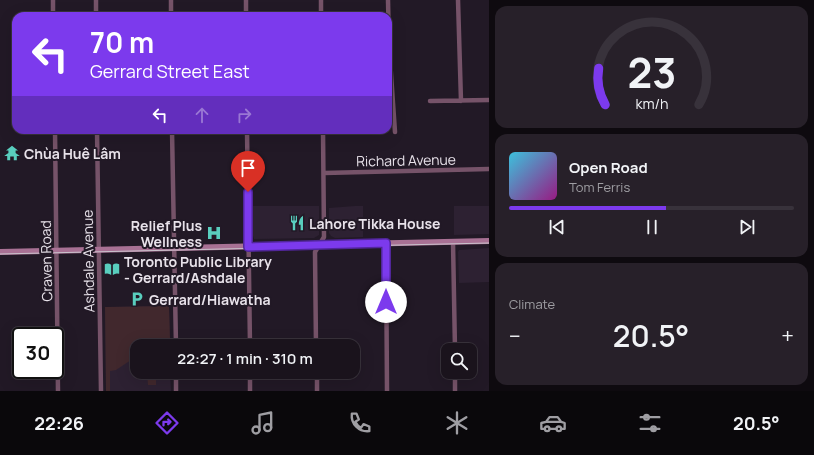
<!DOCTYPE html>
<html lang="en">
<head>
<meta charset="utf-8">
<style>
  :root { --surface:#1a131c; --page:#272029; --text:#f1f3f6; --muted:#9f9ea3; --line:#38323b; --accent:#7c3aed }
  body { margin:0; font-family:Manrope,sans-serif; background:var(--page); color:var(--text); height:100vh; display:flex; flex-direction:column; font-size:15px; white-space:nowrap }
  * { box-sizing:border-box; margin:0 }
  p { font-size:13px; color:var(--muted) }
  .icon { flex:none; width:22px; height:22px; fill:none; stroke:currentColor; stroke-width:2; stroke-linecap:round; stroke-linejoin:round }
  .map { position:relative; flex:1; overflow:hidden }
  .panel { display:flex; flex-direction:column; gap:6px; padding:6px; background:#0e0a0f; width:325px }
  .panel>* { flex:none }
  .top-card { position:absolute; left:12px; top:12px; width:380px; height:122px; border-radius:12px; box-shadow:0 4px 16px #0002,0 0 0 1px var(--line); background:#7c3aed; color:#fff; overflow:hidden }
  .fabs { position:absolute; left:441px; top:343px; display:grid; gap:8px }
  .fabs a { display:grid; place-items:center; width:36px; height:36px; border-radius:8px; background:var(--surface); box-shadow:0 4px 16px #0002,0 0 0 1px var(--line); font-size:20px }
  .speed { position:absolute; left:12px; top:327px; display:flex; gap:8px; font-size:20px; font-weight:700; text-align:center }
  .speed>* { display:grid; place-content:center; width:52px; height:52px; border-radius:50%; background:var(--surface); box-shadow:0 4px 16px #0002,0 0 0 1px var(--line); line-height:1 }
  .speed .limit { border:2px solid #111; border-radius:6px; background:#fff; color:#111 }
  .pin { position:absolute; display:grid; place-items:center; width:34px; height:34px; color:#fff; margin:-41px -17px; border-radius:50% 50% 50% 0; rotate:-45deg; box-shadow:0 0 4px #0007 }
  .pin .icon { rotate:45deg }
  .me { position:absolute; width:44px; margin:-22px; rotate:0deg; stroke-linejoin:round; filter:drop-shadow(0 0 3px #0008) }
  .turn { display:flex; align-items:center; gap:14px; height:84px; padding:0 12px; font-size:18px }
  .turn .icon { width:52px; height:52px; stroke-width:2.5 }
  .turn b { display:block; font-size:28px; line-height:34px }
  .lanes { display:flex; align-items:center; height:38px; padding:0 12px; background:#0003; justify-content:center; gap:20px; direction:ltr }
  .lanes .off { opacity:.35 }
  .big { font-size:30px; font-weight:600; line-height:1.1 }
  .panel .card { flex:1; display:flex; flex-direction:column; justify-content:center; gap:6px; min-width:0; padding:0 14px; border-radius:12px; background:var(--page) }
  .panel .dial { align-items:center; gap:0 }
  .dial svg { height:104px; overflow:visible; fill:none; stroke:var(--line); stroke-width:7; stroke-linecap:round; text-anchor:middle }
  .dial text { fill:var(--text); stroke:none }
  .song { display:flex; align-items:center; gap:12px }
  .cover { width:48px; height:48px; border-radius:6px; background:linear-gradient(135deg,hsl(190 70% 55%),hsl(310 70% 35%)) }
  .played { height:4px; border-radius:2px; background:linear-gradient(90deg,var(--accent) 55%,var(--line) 55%) }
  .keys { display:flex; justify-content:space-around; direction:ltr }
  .heat { display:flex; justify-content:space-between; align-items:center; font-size:22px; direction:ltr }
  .trip { position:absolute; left:130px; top:339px; width:230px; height:40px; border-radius:12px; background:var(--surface); box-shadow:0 4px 16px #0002,0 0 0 1px var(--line); font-weight:600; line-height:40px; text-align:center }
  .tabs { display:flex; height:64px; justify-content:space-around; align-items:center; background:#0a080b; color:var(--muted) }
  .tabs .icon { width:28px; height:28px }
  .tabs .active { color:var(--accent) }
  .tabs b { font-size:18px; color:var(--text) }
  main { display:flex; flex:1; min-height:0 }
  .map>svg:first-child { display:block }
</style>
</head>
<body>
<main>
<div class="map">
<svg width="489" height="391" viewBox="0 0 489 391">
  <rect width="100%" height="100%" fill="#221926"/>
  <path fill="#2d2132" d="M 253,206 L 319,206 L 319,235 L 314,238 L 254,239 L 253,236 Z
    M 355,206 L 363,206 L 363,237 L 335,238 L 331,236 L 329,233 L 329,208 Z
    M 454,206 L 489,206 L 489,234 L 454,235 Z
    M 489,248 L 489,282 L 459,283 L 458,252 L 459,250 Z
    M 169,306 L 170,346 L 137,346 L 137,372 L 170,372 L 171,391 L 106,391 L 105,307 Z"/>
  <path fill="#41282d" d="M 169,306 L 170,340 L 156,346 L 137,346 L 137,354 L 134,358 L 116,370 L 110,371 L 110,391 L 106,391 L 105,307 Z
    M 147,373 L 156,373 L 156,385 L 148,385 Z"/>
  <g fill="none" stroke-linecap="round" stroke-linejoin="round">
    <path stroke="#765369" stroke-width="4.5" d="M 53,0 L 53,16
      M 96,0 L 96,16
      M 171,0 L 171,16
      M 246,0 L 246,16
      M 321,0 L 321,16
      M 388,0 L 389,45 L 395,132
      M 458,0 L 461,101
      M 430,101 L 489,100
      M 55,130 L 58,391
      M 97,130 L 101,391
      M 172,130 L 176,346
      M 247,130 L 250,346
      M 324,173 L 489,169
      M 453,242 L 455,350
      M 386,243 L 387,391
      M 316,346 L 315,252 L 324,237 L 323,130
      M 176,372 L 176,391
      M 250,372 L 250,391
      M 317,372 L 317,391
      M 455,372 L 455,391"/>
    <path stroke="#a87194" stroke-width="6" d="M 0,252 L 489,241"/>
    <path stroke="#cac3cc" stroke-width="1" d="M 0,254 L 489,243"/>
  </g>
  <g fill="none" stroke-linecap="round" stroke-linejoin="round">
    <g stroke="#51269a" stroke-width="10">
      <path id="route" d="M 248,192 L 248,247 L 386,243 L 386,302"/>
    </g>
    <use href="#route" stroke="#7c3aed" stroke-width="7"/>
  </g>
  <defs>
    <g id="temple-bare" transform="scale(1.2)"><path d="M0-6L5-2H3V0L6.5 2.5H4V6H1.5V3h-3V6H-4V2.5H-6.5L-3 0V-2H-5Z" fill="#59cebe" stroke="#221926" stroke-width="2.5" paint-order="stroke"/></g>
    <g id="restaurant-bare" transform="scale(1.2)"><path d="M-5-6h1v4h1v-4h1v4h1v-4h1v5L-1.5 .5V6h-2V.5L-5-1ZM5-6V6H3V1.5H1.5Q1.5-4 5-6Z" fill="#59cebe" stroke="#221926" stroke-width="2.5" paint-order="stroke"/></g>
    <g id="hospital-bare" transform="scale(1.2)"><path d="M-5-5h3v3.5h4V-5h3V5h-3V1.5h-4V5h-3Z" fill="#59cebe" stroke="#221926" stroke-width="2.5" paint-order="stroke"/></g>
    <g id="library-bare" transform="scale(1.2)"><path d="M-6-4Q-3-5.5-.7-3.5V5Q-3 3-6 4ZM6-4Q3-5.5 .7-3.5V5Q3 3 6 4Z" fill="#59cebe" stroke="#221926" stroke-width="2.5" paint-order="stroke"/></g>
    <g id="parking-bare" transform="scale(1.2)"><path d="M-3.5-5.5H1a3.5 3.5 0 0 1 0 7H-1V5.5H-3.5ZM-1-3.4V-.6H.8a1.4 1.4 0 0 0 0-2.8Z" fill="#59cebe" stroke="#221926" stroke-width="2.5" paint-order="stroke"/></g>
  </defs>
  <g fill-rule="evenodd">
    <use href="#temple-bare" x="12" y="153"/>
    <use href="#restaurant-bare" x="297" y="223"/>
    <use href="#hospital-bare" x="214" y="233"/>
    <use href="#library-bare" x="112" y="269"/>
    <use href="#parking-bare" x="137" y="299"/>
  </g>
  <g text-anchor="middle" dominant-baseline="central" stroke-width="4" stroke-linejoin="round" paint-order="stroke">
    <g font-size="14" font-weight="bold" fill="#e8e2ea" stroke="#221926" text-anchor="start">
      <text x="24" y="153">Chùa Huê Lâm</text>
      <text x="309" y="223">Lahore Tikka House</text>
      <text x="202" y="225" text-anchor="end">Relief Plus<tspan x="202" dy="16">Wellness</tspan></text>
      <text x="124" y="261">Toronto Public Library<tspan x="124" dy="16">- Gerrard/Ashdale</tspan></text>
      <text x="149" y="299">Gerrard/Hiawatha</text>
    </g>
    <g font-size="14" fill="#e8e2ea" stroke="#221926">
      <text transform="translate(406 160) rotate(-1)">Richard Avenue</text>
      <text transform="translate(46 261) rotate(-91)">Craven Road</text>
      <text transform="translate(88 261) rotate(-91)">Ashdale Avenue</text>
    </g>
  </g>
</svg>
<div class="fabs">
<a><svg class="icon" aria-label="search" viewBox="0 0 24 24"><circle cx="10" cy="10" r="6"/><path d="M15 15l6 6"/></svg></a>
</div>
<div class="speed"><div class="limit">30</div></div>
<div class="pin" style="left:248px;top:192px;background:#d93025"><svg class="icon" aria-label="arrive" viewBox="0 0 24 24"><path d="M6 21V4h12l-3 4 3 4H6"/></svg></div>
<svg class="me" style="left:386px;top:302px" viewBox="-20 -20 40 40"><circle r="19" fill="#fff"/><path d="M0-13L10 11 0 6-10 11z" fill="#7c3aed"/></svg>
<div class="trip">22:27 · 1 min · 310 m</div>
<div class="top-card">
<div class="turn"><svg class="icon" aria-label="left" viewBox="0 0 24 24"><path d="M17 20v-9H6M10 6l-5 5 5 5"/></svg><div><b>70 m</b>Gerrard Street East</div></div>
<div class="lanes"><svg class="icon" aria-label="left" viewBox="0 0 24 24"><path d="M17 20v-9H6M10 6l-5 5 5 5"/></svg><svg class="icon off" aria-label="ahead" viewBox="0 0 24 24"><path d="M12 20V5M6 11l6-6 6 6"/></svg><svg class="icon off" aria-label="right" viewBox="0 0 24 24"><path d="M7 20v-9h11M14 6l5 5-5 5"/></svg></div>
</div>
</div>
<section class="panel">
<div class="card dial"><svg viewBox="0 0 100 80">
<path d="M14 69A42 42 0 1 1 86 69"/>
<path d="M14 69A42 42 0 0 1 9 41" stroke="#7c3aed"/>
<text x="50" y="56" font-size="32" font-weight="700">23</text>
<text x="50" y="72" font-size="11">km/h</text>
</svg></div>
<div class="card">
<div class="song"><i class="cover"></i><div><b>Open Road</b><p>Tom Ferris</p></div></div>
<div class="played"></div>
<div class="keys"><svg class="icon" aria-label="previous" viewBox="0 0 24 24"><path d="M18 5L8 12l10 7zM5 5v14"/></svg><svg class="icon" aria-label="pause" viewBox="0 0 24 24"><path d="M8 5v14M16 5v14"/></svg><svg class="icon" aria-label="next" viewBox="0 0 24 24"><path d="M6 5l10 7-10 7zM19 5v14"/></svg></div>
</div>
<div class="card"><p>Climate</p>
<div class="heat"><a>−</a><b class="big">20.5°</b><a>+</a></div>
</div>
</section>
</main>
<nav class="tabs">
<b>22:26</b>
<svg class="icon active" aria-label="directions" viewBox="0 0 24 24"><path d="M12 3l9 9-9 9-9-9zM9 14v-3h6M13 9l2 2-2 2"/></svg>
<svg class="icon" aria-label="music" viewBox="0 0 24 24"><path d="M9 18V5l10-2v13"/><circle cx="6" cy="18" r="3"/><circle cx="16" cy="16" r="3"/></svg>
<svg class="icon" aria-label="phone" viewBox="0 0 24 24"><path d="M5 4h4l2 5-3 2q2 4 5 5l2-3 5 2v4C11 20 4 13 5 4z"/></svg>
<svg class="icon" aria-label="climate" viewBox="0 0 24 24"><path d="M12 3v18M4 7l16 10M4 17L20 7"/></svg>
<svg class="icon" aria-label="car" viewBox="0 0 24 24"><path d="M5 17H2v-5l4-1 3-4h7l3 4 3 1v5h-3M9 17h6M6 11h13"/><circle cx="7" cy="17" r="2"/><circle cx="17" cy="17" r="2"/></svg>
<svg class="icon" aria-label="filters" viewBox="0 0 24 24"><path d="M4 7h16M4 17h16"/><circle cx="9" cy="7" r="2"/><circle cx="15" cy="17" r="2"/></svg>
<b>20.5°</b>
</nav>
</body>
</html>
